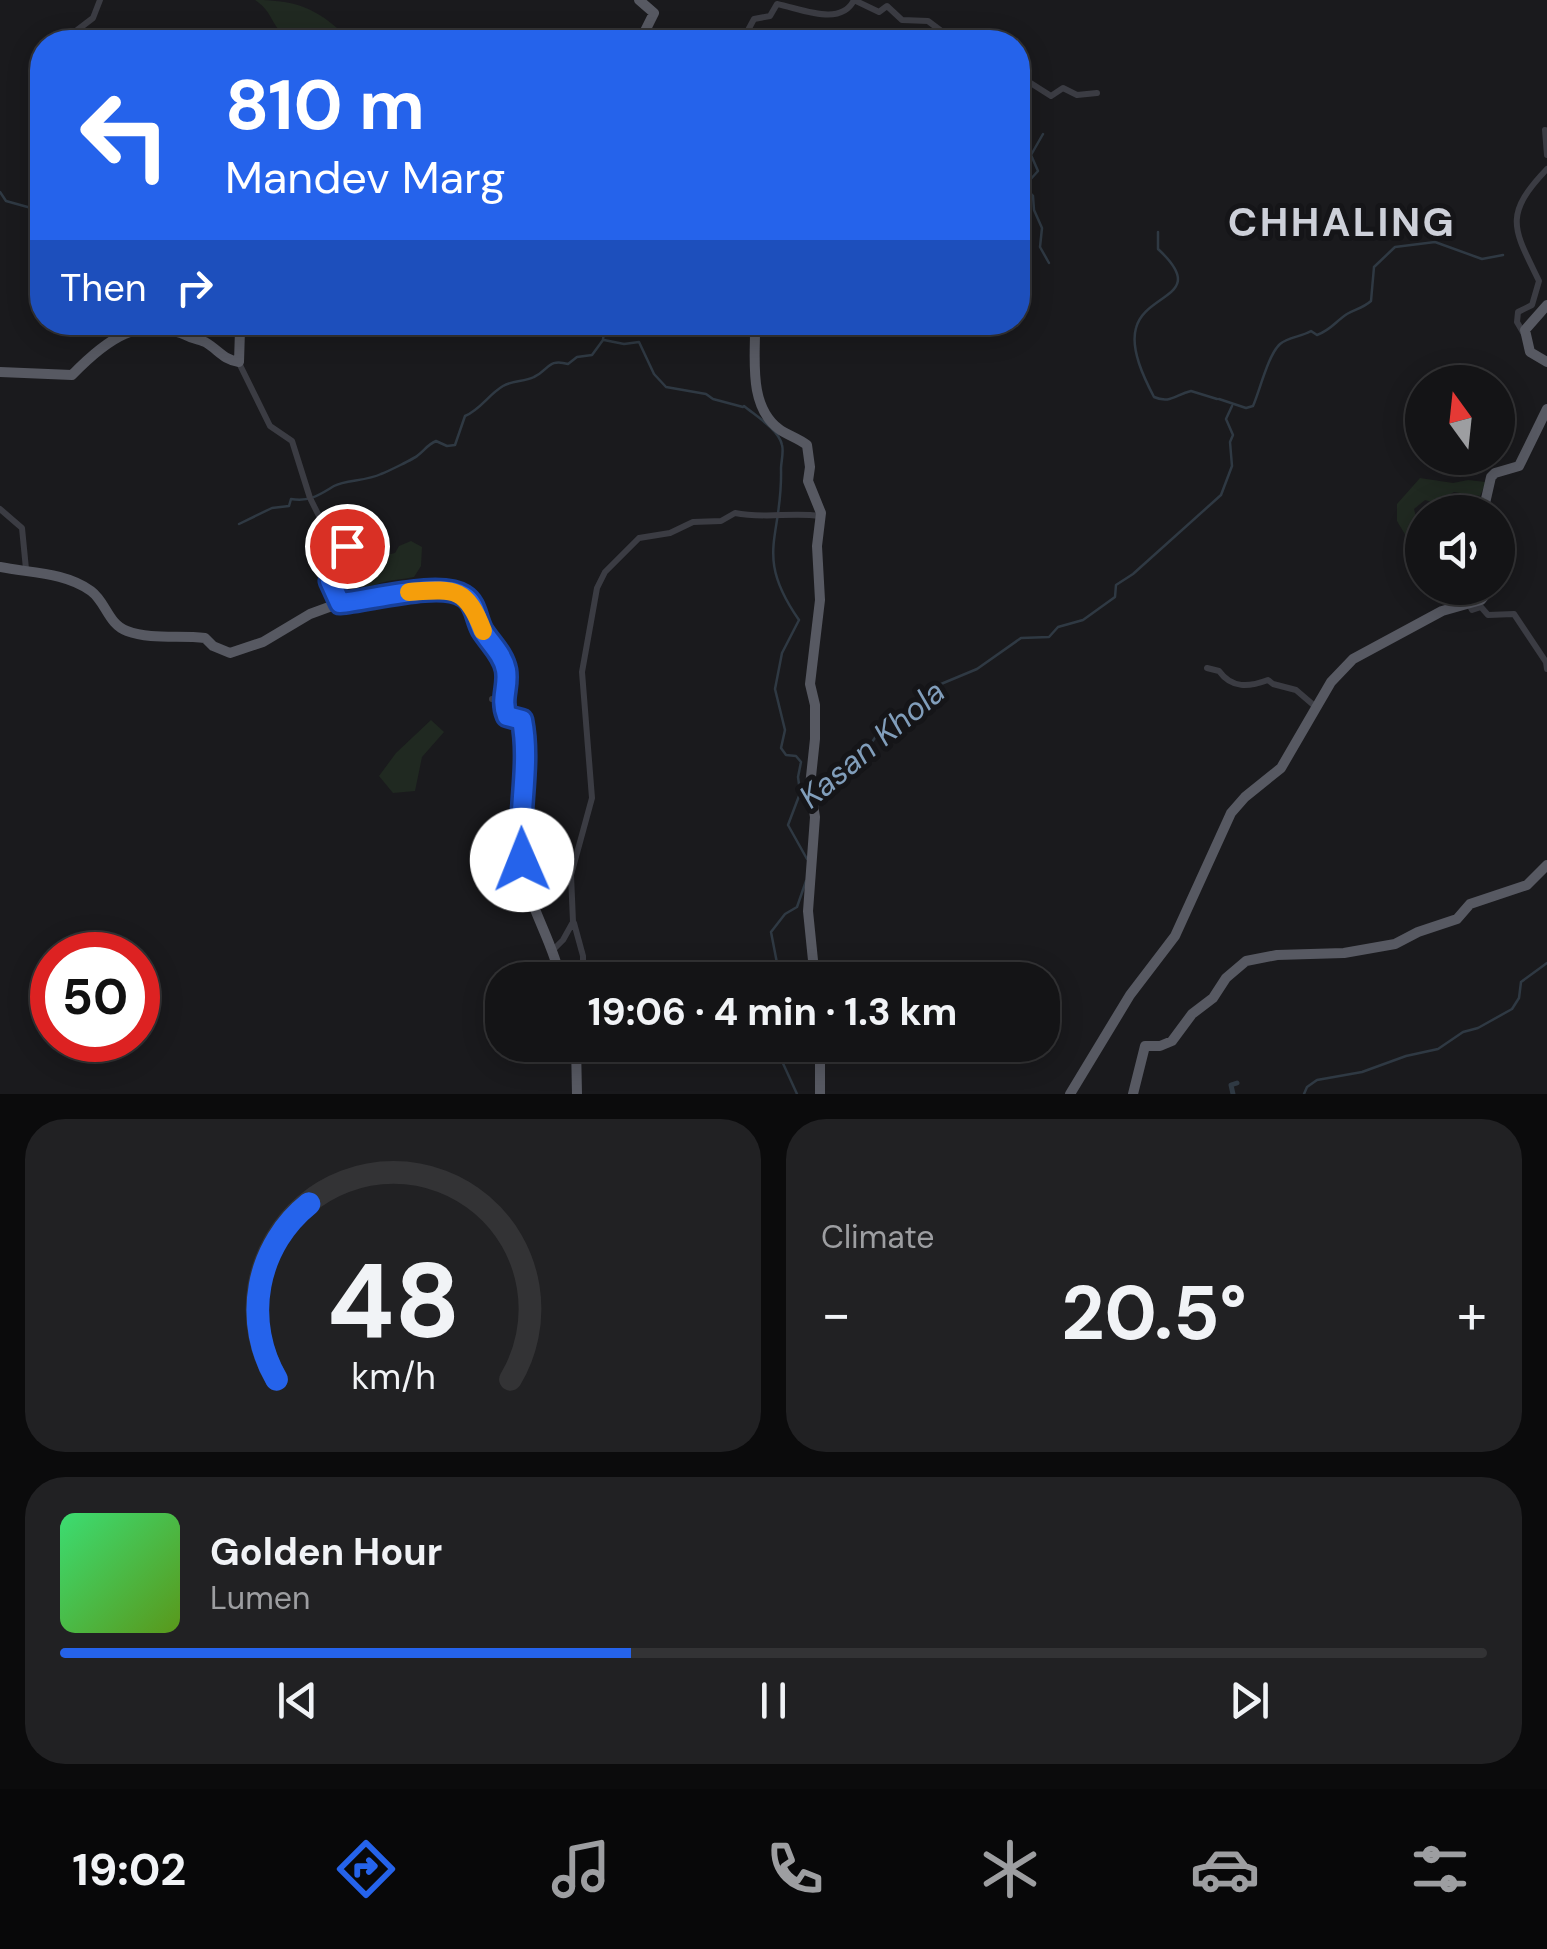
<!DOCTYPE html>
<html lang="en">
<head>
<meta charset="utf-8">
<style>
  :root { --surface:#141416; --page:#212123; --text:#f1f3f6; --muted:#9d9ea1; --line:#333335; --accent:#2563eb }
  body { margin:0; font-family:"DM Sans",sans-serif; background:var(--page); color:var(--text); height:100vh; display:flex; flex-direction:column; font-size:38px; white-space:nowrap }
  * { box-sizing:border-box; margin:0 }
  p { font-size:32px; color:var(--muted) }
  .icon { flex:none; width:55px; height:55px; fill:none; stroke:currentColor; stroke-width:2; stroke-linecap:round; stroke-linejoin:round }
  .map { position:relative; height:1094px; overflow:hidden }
  .drawer { display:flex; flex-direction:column; gap:25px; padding:25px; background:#0b0b0c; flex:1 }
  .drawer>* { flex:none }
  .hud { position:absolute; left:30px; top:30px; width:1000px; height:305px; border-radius:40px; box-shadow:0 5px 25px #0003,0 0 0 2px var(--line); background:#2563eb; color:#fff; overflow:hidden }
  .needle { width:65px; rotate:345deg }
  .tools { position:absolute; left:1405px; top:365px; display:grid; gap:20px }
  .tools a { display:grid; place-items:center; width:110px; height:110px; border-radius:50%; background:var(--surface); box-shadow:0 5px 25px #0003,0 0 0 2px var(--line); font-size:50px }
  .speed { position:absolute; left:30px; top:932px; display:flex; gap:20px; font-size:50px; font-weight:700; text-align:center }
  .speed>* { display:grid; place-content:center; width:130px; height:130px; border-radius:50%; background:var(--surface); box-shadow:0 5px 25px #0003,0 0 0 2px var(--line); line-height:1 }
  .speed .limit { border:15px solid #d22; background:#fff; color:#111 }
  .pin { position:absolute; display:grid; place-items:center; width:85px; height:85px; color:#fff; margin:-42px; border:5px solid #fff; border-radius:50%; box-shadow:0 2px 10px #0007 }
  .me { position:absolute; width:110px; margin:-55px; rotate:359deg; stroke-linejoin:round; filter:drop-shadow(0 0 8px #0008) }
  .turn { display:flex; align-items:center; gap:35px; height:210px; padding:0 30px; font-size:45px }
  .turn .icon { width:130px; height:130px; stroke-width:2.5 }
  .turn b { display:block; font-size:70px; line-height:85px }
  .then { display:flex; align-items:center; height:95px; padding:0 30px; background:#0003; gap:20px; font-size:38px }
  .big { font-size:75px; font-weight:700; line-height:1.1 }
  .drawer .tile { flex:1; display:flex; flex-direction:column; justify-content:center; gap:15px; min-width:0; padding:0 35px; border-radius:40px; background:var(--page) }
  .drawer .dial { align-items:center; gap:0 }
  .dial svg { height:260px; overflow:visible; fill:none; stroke:var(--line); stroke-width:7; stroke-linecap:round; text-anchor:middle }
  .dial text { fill:var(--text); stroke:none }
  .song { display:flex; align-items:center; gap:30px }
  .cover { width:120px; height:120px; border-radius:15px; background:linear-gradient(135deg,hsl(140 70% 55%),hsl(90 70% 35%)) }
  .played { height:10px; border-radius:5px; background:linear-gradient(90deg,var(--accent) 40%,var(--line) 40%) }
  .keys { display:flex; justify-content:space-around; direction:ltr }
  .heat { display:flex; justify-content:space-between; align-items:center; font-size:55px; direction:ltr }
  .drawer .tiles { flex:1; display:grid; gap:25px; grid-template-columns:1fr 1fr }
  .tile:last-child { grid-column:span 2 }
  .trip { position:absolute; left:485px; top:962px; width:575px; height:100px; border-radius:40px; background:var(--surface); box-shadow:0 5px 25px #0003,0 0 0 2px var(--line); font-weight:700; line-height:100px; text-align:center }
  .menu { display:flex; height:160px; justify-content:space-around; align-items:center; background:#080809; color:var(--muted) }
  .menu .icon { width:70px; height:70px }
  .menu .on { color:var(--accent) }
  .menu b { font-size:45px; color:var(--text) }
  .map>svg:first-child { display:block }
</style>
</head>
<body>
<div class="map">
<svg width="1547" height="1094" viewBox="0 0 1547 1094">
  <rect width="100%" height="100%" fill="#1a1a1d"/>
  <path fill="#202921" d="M 255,0 C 300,0 320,10 352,42 C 330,43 297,49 280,31 C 269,18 271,11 255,0 Z
    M 1420,478 L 1453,483 L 1468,480 L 1486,482 L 1480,496 L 1454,492 L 1435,503 L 1425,500 L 1414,509 L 1420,533 L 1409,541 L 1397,521 L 1397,504 Z
    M 411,541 L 422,547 L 421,566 L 414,577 C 392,582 375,578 360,598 L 354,594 L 363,566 L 374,566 L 383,556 L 395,553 L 399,546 Z
    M 431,720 L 444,732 L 422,757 L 415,791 L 393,793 L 379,776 L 396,753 Z"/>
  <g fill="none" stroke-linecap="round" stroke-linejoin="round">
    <path stroke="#2f3943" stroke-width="2.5" d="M 1043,134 L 1031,155 L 1038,171 L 1029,181 L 1027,190 L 1033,196 L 1034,210 L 1042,228 L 1040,247 L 1049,263
      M 0,192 L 6,201 L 42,211
      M 1158,232 L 1158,249 C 1210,297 1145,292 1136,328 C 1130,349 1144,378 1154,397 C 1170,404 1175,395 1191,391 L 1217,399
      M 604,340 L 624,344 L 639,342 L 654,374 L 666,387 L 706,394 L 713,399 L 743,407
      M 1219,399 L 1246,408 L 1253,406 C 1260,390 1268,355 1280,344 C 1288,337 1301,337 1311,331 L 1317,335 C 1331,330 1336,321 1347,314 C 1356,309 1363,308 1371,301 L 1374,267 L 1395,247 L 1435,242 L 1482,259 L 1503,255
      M 744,406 C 756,416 779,430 782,445 C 784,452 781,462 781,469 C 783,538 753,554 799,620 L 782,653 L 775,689 L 785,730 L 781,748 L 786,755 L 796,756 L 801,762 L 798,777 L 800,791
      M 239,524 L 272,508 L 289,506 L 291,499 C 310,502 319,495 334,486 C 345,480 367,481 381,474 C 387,472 415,458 417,456 C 425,450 427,445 436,441 L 447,446 L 455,445 L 465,416 C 481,409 488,395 503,386 C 513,380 524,382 534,377 C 549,370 548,358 568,364 L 577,357 L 592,355 L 603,340 L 605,322
      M 815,786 L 849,761 L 859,761 C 869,748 881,725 894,716 C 910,705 927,712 929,689 L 977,669 L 1021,638 L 1049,637 L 1058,627 L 1083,620 L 1115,597 L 1116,585 L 1133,574 L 1221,495 L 1232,466 L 1230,442 L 1233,435 L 1226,419 L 1232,406
      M 807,859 L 788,825 L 799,796 L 808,789
      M 784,980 L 777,963 L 771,932 L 785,914 L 797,907 L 806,881
      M 779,1045 L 781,1059 L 797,1094
      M 1304,1094 L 1307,1087 L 1317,1080 L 1362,1072 L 1406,1056 L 1438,1049 L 1463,1032 L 1478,1028 L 1512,1009 L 1519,998 L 1521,982 L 1547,963"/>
    <path stroke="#2f3943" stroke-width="5" d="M 1233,1094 L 1231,1085 L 1237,1083"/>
    <path stroke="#3b3c43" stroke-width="6" d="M 72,34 L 93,18 L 100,0
      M 732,42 L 735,36 L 747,32 L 754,19 L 770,16 L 777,4 C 802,9 841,27 854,0 L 879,12 L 887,6 L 902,20 L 928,21 L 956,42
      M 1018,75 L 1051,96 L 1063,88 L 1077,95 L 1097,93
      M 1545,130 L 1547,155
      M 1524,334 L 1517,322 L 1518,312 L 1532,305 L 1539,281 C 1514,229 1502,216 1547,169
      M 239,363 L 270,426 L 292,441 L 310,498 L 324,526 L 349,550 L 330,581 L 340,603
      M 0,509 L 22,528 L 26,569
      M 1469,604 L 1472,610 L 1481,607 L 1488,615 L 1514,614 L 1546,662 L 1547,669
      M 1207,668 L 1219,671 C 1232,689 1249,687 1268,680 L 1273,684 L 1296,690 L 1317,708
      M 492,699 L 502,700
      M 574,923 L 583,956 L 583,980
      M 552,951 L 563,940 L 573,922 L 571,875 L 592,798 L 582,672 L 597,588 L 605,572 L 639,538 L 670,533 L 693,522 L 721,521 L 735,513 C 765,519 791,512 820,516"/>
    <path stroke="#575962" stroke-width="10" d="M 639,0 L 654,13 L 644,33 L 647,42
      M 69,42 L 72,34
      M 1547,305 L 1525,330 L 1530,352 L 1547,362
      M 755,322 C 756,355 747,405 779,429 C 787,435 798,438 807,445 L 810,467 L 808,481 L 821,513 L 817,546 L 820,600 L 810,684 L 815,705 L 815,739 L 810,786 L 815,817 L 808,911 L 815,980
      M 0,372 L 72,375 C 106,340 140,313 190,337 C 192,338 203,341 205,342 C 219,350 222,359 239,362 L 240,330 L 244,322
      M 1483,512 L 1491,477 L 1495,473 L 1519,466 L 1547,409
      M 0,567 C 29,573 65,572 91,591 C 106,602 108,624 127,631 C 151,640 179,635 205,638 L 213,646 L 230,653 L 263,642 L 310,614 L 340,603 L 425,591 L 466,596 L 505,668 L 504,711 L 507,716 L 522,720 C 532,769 515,819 523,869 C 529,907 553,942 561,980
      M 576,1045 L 577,1094
      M 820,1045 L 820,1094
      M 1070,1094 L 1130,995 L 1175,936 L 1231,813 L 1245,797 L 1281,768 L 1331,682 L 1353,659 L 1442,611 L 1481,600 L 1491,588
      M 1133,1094 L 1145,1046 L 1160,1046 L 1172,1041 L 1192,1014 L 1213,998 L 1226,978 L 1246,961 L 1277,955 L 1344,953 L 1395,944 L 1418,932 L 1457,919 L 1470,904 L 1527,885 L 1547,865"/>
  </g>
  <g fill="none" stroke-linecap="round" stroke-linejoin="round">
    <g stroke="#184099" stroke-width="25">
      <path id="route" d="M 347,546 L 348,557 L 330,581 L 340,603 C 369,601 440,580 464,596 C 476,603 476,619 482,630 C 490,643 503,654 506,670 C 509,687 500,699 507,716 L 522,720 C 531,766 517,814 522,860"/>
    </g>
    <use href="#route" stroke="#2563eb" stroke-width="18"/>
    <path stroke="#f59e0b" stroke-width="18" d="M 409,592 C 454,589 466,586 483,631"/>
  </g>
  <g text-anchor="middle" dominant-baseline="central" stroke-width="10" stroke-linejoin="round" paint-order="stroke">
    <g font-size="32" font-style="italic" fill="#819ebb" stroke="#151518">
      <text transform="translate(872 744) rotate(-40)">Kasan Khola</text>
    </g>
    <g font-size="40" font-weight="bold" letter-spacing="2.5" fill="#cdd0d9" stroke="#151518">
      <text x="1342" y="222">CHHALING</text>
    </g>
  </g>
</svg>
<div class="tools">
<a><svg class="needle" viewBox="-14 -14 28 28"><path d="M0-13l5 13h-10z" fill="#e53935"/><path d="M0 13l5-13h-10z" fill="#9d9ea1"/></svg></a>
<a><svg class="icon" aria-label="sound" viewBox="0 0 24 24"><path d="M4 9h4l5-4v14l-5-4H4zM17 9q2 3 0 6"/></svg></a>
</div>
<div class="speed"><div class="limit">50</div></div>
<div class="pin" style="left:347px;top:546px;background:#d93025"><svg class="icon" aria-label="arrive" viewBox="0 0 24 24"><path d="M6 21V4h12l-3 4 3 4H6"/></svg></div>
<svg class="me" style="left:522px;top:860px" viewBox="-20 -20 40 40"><circle r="19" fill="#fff"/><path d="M0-13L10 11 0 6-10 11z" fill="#2563eb"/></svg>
<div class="trip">19:06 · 4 min · 1.3 km</div>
<div class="hud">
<div class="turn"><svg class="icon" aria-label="left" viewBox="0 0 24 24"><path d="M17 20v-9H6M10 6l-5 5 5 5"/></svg><div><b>810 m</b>Mandev Marg</div></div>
<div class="then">Then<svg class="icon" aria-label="right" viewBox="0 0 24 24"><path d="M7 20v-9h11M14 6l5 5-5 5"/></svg></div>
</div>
</div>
<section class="drawer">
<div class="tiles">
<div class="tile dial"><svg viewBox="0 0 100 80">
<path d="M14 69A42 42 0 1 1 86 69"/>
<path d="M14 69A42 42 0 0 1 24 15" stroke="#2563eb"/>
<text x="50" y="56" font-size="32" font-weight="700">48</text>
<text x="50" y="72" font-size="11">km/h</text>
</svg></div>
<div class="tile"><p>Climate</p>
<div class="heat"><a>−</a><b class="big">20.5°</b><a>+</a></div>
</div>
<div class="tile">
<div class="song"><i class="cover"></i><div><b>Golden Hour</b><p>Lumen</p></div></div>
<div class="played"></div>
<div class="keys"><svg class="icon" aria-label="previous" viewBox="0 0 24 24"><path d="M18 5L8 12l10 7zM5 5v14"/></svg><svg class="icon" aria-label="pause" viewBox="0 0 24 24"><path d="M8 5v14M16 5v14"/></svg><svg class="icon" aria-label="next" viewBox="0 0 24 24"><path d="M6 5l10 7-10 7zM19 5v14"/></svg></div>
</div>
</div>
</section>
<nav class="menu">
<b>19:02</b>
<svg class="icon on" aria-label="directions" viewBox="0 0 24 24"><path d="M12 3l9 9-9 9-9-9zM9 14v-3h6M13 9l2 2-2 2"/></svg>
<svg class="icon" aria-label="music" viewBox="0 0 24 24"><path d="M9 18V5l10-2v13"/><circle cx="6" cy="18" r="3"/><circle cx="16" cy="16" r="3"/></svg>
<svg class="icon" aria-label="phone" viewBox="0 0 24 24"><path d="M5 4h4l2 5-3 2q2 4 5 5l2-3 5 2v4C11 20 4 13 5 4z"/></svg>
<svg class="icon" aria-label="climate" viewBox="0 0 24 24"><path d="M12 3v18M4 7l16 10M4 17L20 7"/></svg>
<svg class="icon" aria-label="car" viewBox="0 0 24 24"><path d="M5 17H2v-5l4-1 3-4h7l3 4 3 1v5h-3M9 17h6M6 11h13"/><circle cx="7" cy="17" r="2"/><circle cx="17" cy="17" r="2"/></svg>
<svg class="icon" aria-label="filters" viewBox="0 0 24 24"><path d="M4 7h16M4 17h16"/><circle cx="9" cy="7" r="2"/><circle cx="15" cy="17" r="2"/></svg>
</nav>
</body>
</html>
